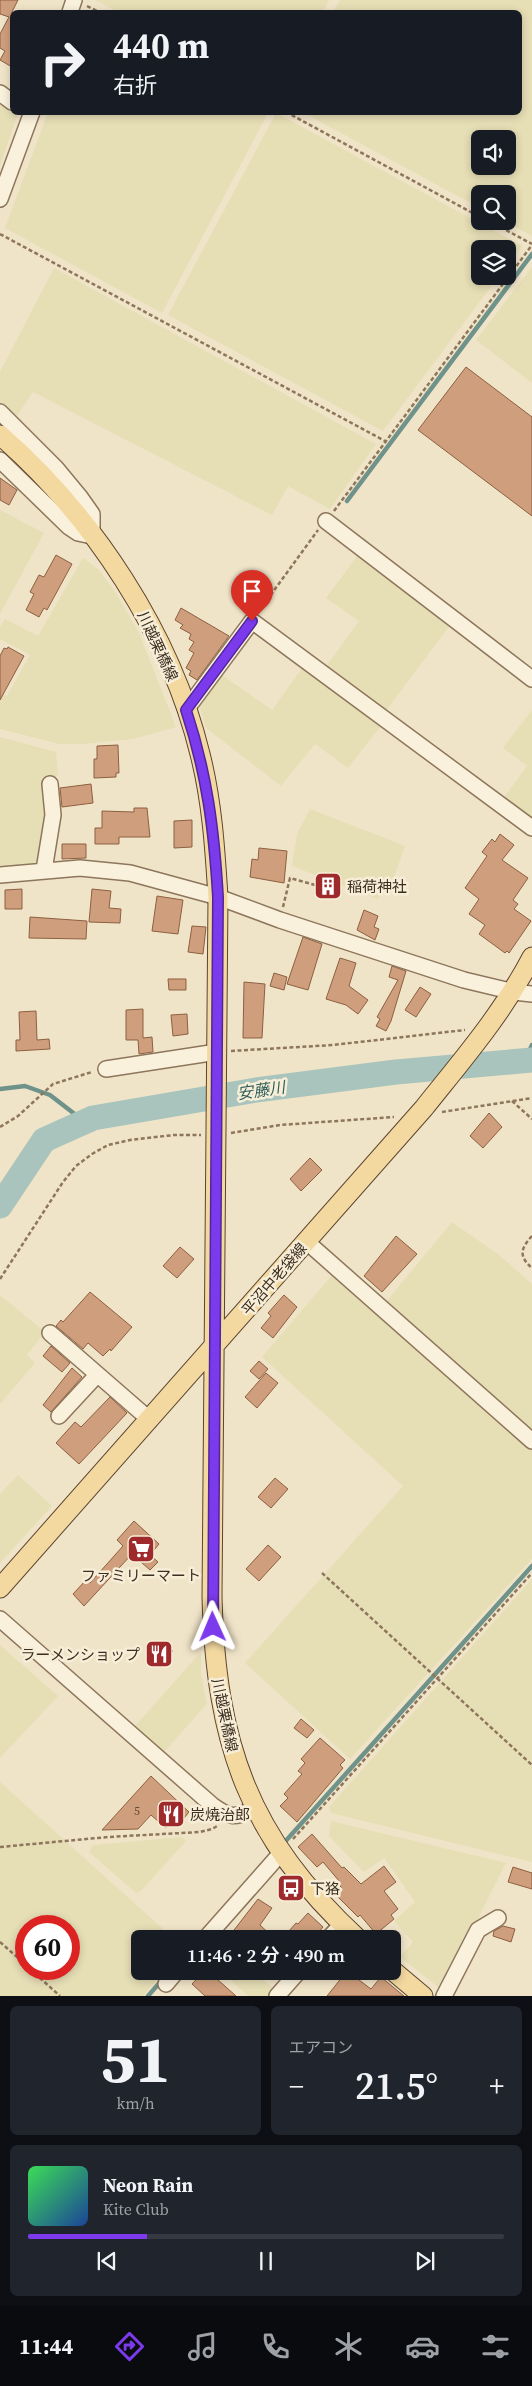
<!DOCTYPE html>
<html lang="ja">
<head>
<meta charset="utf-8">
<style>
  :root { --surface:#171b24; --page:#20242c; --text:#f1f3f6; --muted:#9ea1a6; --line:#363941; --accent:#7c3aed }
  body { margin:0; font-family:"Source Serif 4","Noto Sans JP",serif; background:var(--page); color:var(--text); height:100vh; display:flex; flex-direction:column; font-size:19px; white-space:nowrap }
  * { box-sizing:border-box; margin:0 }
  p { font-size:16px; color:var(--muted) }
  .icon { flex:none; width:28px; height:28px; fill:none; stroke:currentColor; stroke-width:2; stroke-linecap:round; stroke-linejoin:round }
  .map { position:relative; height:1996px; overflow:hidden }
  .details { display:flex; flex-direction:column; gap:10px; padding:10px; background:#0d0f14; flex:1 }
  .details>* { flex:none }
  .hud { position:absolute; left:10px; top:10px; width:512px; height:105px; border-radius:8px; box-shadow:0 2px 8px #0003; background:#171b24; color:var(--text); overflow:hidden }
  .tools { position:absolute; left:471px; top:130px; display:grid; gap:10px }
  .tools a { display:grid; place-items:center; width:45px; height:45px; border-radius:8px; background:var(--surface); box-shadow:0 2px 8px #0003; font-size:25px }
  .speed { position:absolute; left:15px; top:1915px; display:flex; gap:10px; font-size:25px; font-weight:700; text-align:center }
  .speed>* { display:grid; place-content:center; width:65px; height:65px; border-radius:50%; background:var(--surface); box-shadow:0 2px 8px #0003; line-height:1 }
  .speed .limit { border:8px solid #d22; background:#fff; color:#111 }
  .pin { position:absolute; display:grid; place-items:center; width:42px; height:42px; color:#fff; margin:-51px -21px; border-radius:50% 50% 50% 0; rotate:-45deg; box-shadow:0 0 5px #0007 }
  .pin .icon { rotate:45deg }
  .me { position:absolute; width:55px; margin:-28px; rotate:359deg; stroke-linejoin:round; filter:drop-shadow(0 0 4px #0008) }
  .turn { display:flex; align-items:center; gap:18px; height:105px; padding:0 20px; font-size:22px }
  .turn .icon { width:65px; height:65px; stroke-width:2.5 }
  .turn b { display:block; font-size:35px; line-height:42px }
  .big { font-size:38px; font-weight:600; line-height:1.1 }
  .details .widget { flex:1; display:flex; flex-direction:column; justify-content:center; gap:8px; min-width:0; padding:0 18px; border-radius:8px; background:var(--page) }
  .details .dial { align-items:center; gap:0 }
  .dial b { font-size:65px; line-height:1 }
  .song { display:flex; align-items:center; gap:15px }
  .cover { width:60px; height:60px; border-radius:8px; background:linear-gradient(135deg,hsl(130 70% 55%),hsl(220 70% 35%)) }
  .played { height:5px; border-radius:2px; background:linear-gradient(90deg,var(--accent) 25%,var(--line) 25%) }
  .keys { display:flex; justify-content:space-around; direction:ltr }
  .heat { display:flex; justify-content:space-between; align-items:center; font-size:28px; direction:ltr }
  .details .tiles { flex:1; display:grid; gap:10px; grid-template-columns:1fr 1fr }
  .widget:last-child { grid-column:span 2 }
  .trip { position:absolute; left:131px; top:1930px; width:270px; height:50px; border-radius:8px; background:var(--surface); box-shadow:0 2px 8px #0003; font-weight:600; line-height:50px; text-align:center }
  .tabs { display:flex; height:80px; justify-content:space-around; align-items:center; background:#090b0e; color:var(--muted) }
  .tabs .icon { width:35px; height:35px }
  .tabs .on { color:var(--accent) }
  .tabs b { font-size:22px; color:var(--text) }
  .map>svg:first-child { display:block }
</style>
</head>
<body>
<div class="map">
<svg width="532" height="1996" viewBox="0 0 532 1996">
  <rect width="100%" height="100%" fill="#f0e4c8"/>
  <path fill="#e6deb5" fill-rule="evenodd" d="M 95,0 L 329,0 L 323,12 L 118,12 Z
    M 340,0 L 532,0 L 532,236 L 504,221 L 508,221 L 508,194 L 480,194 L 480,208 L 304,113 L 520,112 L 520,12 L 333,12 ZM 480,139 L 508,139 L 508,166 L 480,166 Z
    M 0,101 L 12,109 L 12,112 L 16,113 L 17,117 L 0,165 Z
    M 48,112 L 268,113 L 162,313 L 5,228 Z
    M 276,113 L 522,246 L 508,265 L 508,249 L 480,249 L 480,276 L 499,276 L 383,431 L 168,315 Z
    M 532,267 L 532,383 L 476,340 Z
    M 54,268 L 376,444 L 330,509 L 288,486 L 272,515 L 33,392 L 16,417 L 0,403 L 0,372 Z
    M 0,510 L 44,533 L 0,614 Z
    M 358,555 L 451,624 L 385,712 L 325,668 L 359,621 L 326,598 Z
    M 83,558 L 98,569 L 114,590 L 139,633 L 176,727 L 133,739 L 83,744 L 59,744 L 0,729 L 0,692 L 7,696 L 30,655 L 0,639 L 0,627 L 5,619 L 38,636 Z
    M 303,667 L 380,727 L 348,768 L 315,744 L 281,786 L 206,728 L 199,705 L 222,675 L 272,710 Z
    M 532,710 L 532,820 L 507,802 L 505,796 L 527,766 L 503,748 Z
    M 0,737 L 56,752 L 58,776 L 44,780 L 46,820 L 40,865 L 0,867 Z
    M 310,809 L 405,846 L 393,880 L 378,899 L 292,866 L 297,834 Z
    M 452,1222 L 499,1255 L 532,1284 L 532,1434 L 385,1303 Z
    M 333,1274 L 532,1450 L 532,1559 L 350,1759 L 245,1663 L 403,1486 L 262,1357 Z
    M 0,1295 L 45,1332 L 27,1355 L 35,1363 L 0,1404 Z
    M 18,1475 L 52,1506 L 0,1563 L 0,1494 Z
    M 532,1579 L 532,1862 L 331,1813 L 329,1807 Z
    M 0,1645 L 58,1696 L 0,1758 Z
    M 201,1652 L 201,1674 L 207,1704 L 164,1752 L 135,1726 Z
    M 0,1782 L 174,1939 L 140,1939 L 140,1971 L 165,1971 L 143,1996 L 0,1996 ZM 26,1926 L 69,1926 L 69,1969 L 26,1969 Z
    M 331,1821 L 506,1863 L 442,1990 L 400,1957 L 413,1942 L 394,1921 L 415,1902 L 384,1858 L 364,1872 L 329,1836 Z
    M 182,1837 L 186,1841 L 141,1891 L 136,1893 L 89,1852 L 93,1845 Z
    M 230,1971 L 264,1971 L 260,1977 L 274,1989 L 268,1996 L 248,1996 L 226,1976 Z"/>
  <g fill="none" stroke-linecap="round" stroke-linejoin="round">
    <path stroke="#6f938a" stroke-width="4.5" d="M 347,501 L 532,254
      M 525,1060 L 532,1045
      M 0,1089 L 25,1086 L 50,1095 L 85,1122
      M 283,1844 L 532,1566
      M 148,1996 L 162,1980"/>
    <path stroke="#a9c4bc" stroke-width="25" d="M 0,1206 L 44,1140 L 93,1118 L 256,1090 L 396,1072 L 532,1060"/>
  </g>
  <path fill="#cf9f7d" stroke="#8d5f41" d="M 0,0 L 18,0 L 12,12 L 12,67 L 0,60 L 5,51 L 0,48 L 0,34 L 9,17 L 0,14 Z
    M 466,367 L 532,417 L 532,516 L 418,430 Z
    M 0,478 L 17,490 L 9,505 L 0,500 Z
    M 56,555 L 72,564 L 47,610 L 44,608 L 39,617 L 26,610 L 34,594 L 30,592 L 39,575 L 44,577 Z
    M 181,608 L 229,636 L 197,680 L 189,675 L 191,671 L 186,668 L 194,653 L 189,650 L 194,642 L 189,639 L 191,634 L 180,628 L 183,625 L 175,620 Z
    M 8,647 L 24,656 L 0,700 L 0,656 L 4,648 L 7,649 Z
    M 118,745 L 119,773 L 116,773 L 116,777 L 94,778 L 94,759 L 97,759 L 97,746 Z
    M 91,784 L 93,803 L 62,807 L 60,788 Z
    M 134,808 L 147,808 L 150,837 L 119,837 L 119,844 L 95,844 L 95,828 L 102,828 L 102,811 L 134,812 Z
    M 192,820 L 192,847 L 174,848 L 174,821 Z
    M 500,834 L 514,845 L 502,860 L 528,878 L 513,900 L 518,904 L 514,909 L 531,921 L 509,953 L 507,951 L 505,953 L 479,934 L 485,925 L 469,914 L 479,899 L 465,888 L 487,856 L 482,852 L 492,839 L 495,842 Z
    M 62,844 L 86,844 L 86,858 L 62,859 Z
    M 259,848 L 287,851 L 284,883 L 250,877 L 252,859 L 258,860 Z
    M 323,881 L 338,884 L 335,895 L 320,892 Z
    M 22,889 L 22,909 L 5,909 L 5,890 Z
    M 92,889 L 111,891 L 109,908 L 121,909 L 120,923 L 89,922 Z
    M 157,896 L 183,900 L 178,934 L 152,931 Z
    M 364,910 L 378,916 L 374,927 L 379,929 L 375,940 L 357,930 Z
    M 30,917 L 87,921 L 86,939 L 29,938 Z
    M 192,926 L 206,927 L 203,954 L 188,952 Z
    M 303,937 L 322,944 L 308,990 L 287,984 Z
    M 340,958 L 356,963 L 349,986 L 368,1000 L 358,1014 L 346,1005 L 326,999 Z
    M 392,966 L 406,971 L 391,1021 L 386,1031 L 376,1026 L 380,1019 L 377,1017 L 398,980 L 389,977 Z
    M 274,973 L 287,977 L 284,990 L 270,986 Z
    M 168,979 L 186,979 L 186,990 L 169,990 Z
    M 244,982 L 265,984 L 262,1038 L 243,1038 Z
    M 420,987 L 431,994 L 416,1017 L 405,1010 Z
    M 143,1009 L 143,1038 L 152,1037 L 153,1052 L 139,1054 L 138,1040 L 126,1040 L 126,1010 Z
    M 36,1011 L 37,1040 L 49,1039 L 50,1049 L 16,1051 L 16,1040 L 20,1040 L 19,1012 Z
    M 187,1014 L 188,1034 L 173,1036 L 171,1015 Z
    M 489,1113 L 502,1127 L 483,1148 L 470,1136 Z
    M 310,1158 L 322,1170 L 301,1191 L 290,1179 Z
    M 396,1236 L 417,1254 L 382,1292 L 364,1276 Z
    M 180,1247 L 194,1259 L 177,1278 L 163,1266 Z
    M 90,1292 L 132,1327 L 111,1351 L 110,1349 L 103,1356 L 88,1343 L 83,1349 L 56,1326 L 61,1320 L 63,1322 Z
    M 284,1295 L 297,1307 L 273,1338 L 261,1328 L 271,1316 L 268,1313 Z
    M 51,1346 L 70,1363 L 62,1372 L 43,1356 Z
    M 259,1361 L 268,1369 L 259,1379 L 250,1371 Z
    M 72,1368 L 82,1377 L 51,1412 L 43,1405 Z
    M 266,1373 L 278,1383 L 257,1408 L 245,1397 Z
    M 110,1397 L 127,1413 L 79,1464 L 56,1443 L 75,1422 L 81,1427 Z
    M 275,1478 L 288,1489 L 271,1508 L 258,1497 Z
    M 134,1521 L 159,1544 L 150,1555 L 158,1562 L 150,1570 L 132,1554 L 84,1606 L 73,1594 L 86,1580 L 90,1583 L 123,1546 L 117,1540 Z
    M 268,1545 L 281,1557 L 259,1581 L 246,1569 Z
    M 163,1641 L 173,1651 L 160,1663 L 150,1653 Z
    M 301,1719 L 314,1730 L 307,1738 L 294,1728 Z
    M 320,1738 L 345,1760 L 340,1765 L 343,1768 L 297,1822 L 280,1806 L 288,1798 L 284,1794 L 302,1774 L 298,1771 L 305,1763 L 301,1759 Z
    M 151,1776 L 189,1812 L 179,1824 L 177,1826 L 172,1822 L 166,1828 L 151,1815 L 138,1829 L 102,1830 Z
    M 312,1834 L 342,1868 L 344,1867 L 361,1884 L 384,1866 L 396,1882 L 384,1891 L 398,1909 L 391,1915 L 394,1919 L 376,1934 L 360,1915 L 358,1917 L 335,1894 L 342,1888 L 338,1884 L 340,1882 L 323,1862 L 317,1867 L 298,1847 Z
    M 513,1867 L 532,1873 L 532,1889 L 508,1882 Z
    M 258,1899 L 272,1908 L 260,1925 L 275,1939 L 237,1939 L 231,1934 Z
    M 308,1913 L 323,1927 L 313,1939 L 282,1939 L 296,1923 L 298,1924 Z
    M 503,1926 L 515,1929 L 511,1942 L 493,1936 L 494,1931 Z
    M 204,1971 L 208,1971 L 236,1996 L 205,1996 L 192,1984 Z
    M 347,1971 L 371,1989 L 381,1977 L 404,1996 L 327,1996 Z"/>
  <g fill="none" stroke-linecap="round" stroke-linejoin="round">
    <g stroke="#8d765c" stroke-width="18">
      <path id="minor" d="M 70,12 L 74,0
        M 0,93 L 12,102
        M 0,199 L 32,112
        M 0,412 L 56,468 L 80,497 L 92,514 L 92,536 L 78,533 L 69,527 L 0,460
        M 326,521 L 532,679
        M 186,710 L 252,621 L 532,828
        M 44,870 L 53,815 L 50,784
        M 0,875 L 80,868 L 130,873 L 218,897 L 280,920 L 464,980 L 514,992 L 532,994
        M 106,1069 L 217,1052
        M 307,1242 L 532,1441
        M 50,1333 L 150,1420
        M 59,1416 L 97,1375
        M 0,1619 L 212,1805 C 230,1818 235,1819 255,1808
        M 205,1939 L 281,1853
        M 328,1939 L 342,1924
        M 166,1984 L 177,1971
        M 277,1996 L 299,1971
        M 444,1996 L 478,1930 L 498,1918"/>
    </g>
    <g stroke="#5b4430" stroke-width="21">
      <path id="major" d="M 0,435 C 93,516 171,634 200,754 C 212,801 215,849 218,897 L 212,1597 C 216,1744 248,1837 358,1939
        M 0,1588 L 424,1108 C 463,1059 503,1013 532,957
        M 392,1970 L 423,1996"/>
    </g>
    <path stroke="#8d765c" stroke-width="2.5" stroke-dasharray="4 2.5" stroke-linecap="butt" d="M 87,6 L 99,12
      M 286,112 L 480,217
      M 489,221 L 532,244
      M 0,234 L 385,441
      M 334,511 L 532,245
      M 259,611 L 318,530
      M 283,907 L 290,878 L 315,885
      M 231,1051 L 333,1045 L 465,1030
      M 512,1101 L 532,1119
      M 442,1112 L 532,1098
      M 0,1127 L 18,1116 L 53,1084 L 92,1072
      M 231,1133 L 280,1125 L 394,1117
      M 532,1236 C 521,1248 518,1256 532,1268
      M 0,1279 L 63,1182 L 76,1166 L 92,1154 L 108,1145 L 130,1140 L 174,1135 L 201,1135
      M 322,1573 L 532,1765
      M 293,1839 L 532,1573
      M 0,1847 L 108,1837 L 200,1832 L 212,1829 L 219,1825
      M 0,1942 L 26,1965
      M 30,1969 L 60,1996"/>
    <use href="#minor" stroke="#faf1dc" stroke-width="15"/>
    <use href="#major" stroke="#f3d9a0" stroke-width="19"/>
  </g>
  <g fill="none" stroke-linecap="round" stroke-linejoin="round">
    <g stroke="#51269a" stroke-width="12">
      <path id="route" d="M 213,1627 L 218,897 C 214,829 207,774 186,710 L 252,621"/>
    </g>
    <use href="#route" stroke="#7c3aed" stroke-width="9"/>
  </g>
  <defs>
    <g id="building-square" transform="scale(1.4375)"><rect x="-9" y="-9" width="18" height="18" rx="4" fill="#9e2a2b" stroke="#f7eed8"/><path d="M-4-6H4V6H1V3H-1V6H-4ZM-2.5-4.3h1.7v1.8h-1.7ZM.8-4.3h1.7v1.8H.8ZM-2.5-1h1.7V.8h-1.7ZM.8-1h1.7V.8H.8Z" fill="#fff"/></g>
    <g id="supermarket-square" transform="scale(1.4375)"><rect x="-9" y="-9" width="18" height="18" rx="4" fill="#9e2a2b" stroke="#f7eed8"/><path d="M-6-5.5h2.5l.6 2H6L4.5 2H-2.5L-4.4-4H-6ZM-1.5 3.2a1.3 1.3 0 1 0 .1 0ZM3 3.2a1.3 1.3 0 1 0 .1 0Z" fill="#fff"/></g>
    <g id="restaurant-square" transform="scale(1.4375)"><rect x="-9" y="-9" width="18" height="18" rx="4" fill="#9e2a2b" stroke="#f7eed8"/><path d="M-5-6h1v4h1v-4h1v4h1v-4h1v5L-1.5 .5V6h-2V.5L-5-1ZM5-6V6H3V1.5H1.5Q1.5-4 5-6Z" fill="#fff"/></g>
    <g id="bus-square" transform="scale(1.4375)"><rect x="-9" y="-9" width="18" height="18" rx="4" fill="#9e2a2b" stroke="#f7eed8"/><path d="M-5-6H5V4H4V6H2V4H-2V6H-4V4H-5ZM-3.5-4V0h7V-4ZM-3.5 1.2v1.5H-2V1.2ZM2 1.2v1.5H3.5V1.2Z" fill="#fff"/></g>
  </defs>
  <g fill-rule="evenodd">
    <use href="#building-square" x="328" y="886"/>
    <use href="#supermarket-square" x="141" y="1549"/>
    <use href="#restaurant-square" x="159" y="1654"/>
    <use href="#restaurant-square" x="171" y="1814"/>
    <use href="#bus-square" x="291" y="1888"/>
  </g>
  <g text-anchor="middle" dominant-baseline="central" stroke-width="5" stroke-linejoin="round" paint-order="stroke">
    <g font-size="12" fill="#624a37">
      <text x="137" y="1811">5</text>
    </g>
    <g font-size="15" fill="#3d2e20" stroke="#f7eed8">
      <text transform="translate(158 646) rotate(65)">川越栗橋線</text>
      <text transform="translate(274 1279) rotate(-49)">平沼中老袋線</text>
      <text transform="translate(225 1715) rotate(78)">川越栗橋線</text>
    </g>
    <g font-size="15" fill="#3d2e20" stroke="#f7eed8" text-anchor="start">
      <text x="347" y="886">稲荷神社</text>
      <text x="141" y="1575" text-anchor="middle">ファミリーマート</text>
      <text x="140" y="1654" text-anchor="end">ラーメンショップ</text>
      <text x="190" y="1814">炭焼治郎</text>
      <text x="310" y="1888">下狢</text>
    </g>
    <g font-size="16" font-style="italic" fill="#2f5d5a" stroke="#f7eed8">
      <text transform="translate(261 1090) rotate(-8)">安藤川</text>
    </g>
  </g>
</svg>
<div class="tools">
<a><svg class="icon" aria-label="sound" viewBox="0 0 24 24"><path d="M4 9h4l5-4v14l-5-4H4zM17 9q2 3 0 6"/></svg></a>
<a><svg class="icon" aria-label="search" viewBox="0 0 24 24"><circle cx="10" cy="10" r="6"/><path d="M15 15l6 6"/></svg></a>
<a><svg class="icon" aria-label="layers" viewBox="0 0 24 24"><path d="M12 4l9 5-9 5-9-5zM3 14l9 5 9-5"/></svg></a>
</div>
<div class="speed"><div class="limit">60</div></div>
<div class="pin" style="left:252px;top:621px;background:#d93025"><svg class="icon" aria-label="arrive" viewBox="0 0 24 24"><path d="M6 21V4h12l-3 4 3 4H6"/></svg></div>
<svg class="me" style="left:213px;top:1627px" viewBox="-20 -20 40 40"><path d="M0-17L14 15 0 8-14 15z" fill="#7c3aed" stroke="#fff" stroke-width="4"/></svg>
<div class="trip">11:46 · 2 分 · 490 m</div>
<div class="hud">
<div class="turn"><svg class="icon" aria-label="right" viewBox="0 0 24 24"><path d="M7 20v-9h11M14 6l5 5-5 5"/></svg><div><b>440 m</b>右折</div></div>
</div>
</div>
<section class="details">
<div class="tiles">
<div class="widget dial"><b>51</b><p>km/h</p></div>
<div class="widget"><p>エアコン</p>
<div class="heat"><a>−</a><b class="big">21.5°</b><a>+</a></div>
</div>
<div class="widget">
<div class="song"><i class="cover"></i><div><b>Neon Rain</b><p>Kite Club</p></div></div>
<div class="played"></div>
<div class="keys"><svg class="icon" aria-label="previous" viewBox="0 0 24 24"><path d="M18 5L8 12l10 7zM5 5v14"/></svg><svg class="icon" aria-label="pause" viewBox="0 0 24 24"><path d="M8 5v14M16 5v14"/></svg><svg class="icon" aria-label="next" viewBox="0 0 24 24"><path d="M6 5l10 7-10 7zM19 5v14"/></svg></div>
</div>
</div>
</section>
<nav class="tabs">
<b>11:44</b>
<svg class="icon on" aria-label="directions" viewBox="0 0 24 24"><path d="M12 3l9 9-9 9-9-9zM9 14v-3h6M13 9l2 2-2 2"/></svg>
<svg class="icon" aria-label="music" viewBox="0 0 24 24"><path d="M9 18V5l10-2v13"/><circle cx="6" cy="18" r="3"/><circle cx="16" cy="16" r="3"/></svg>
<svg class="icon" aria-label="phone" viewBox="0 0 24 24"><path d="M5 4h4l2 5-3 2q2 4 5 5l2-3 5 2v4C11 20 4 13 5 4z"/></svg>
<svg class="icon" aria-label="climate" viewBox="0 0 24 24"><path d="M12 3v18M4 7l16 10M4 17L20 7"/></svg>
<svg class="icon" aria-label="car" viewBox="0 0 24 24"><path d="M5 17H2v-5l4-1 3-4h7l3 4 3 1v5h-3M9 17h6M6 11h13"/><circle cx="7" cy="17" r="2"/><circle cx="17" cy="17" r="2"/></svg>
<svg class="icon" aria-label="filters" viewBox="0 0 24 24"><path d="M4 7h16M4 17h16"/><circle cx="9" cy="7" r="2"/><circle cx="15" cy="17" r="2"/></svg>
</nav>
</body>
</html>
